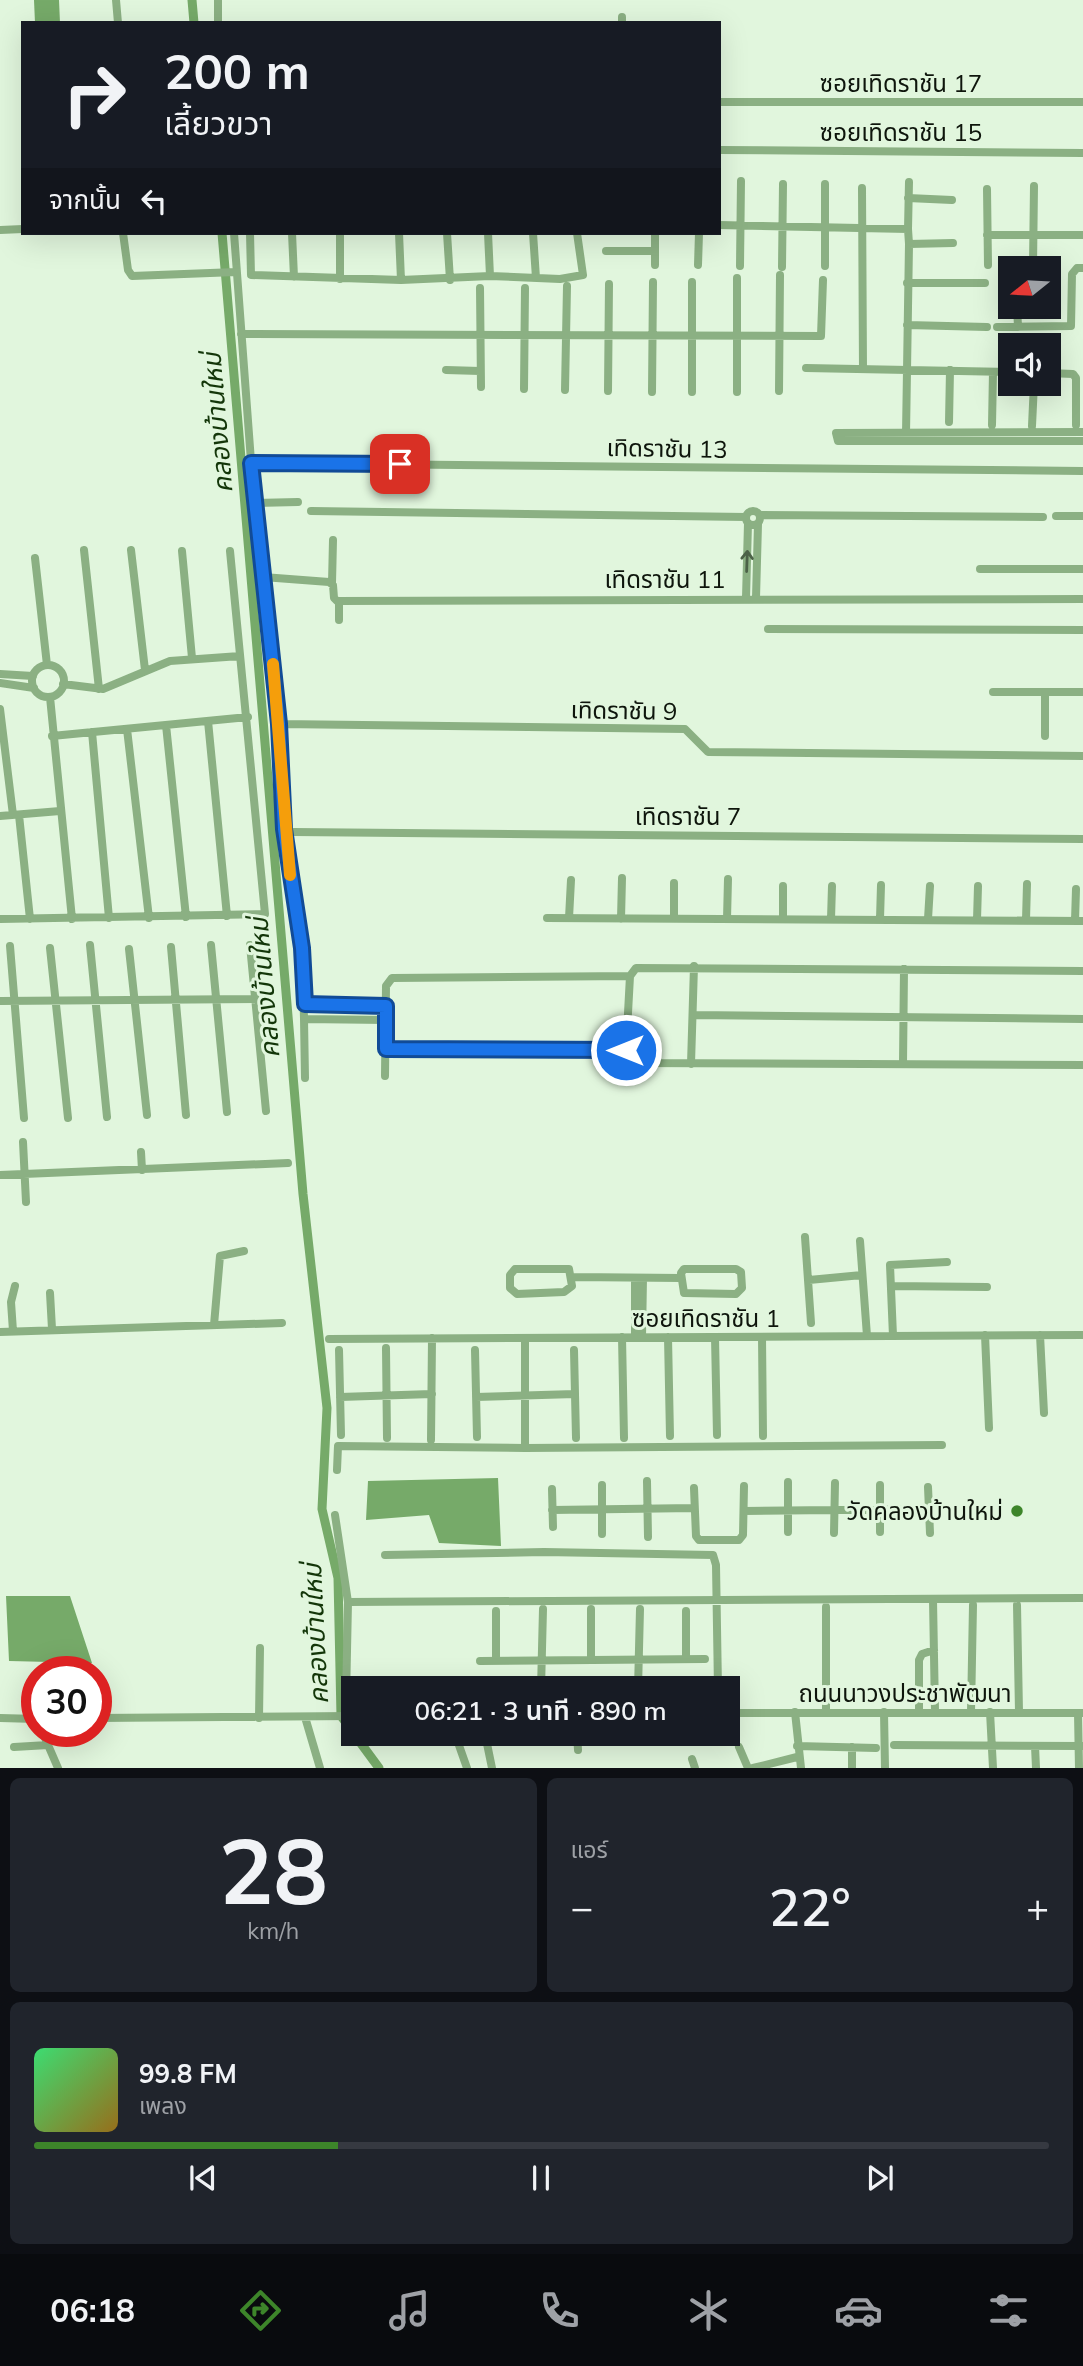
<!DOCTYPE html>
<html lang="th">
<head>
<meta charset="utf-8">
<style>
  :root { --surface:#171b24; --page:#20242c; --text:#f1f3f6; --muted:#9ea1a6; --line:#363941; --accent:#3d852a }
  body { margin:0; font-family:Mulish,"Noto Sans Thai",sans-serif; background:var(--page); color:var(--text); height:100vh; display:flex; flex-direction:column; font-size:26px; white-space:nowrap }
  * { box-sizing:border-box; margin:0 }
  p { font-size:23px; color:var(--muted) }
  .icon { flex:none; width:38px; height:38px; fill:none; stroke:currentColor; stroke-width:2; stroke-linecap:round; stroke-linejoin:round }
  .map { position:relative; height:1768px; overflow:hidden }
  .details { display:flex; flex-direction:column; gap:10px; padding:10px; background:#0d0f14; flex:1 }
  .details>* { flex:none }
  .hud { position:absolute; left:21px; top:21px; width:700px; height:214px; border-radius:0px; box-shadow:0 7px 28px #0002; background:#171b24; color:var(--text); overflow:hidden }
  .needle { width:46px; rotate:252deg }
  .buttons { position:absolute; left:998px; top:256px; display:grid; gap:14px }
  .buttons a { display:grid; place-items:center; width:63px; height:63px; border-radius:0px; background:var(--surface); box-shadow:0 7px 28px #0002; font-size:35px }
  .speed { position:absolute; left:21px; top:1656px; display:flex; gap:14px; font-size:35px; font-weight:700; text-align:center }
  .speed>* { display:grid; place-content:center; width:91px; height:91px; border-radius:50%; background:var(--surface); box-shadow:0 7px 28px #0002; line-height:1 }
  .speed .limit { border:10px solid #d22; background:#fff; color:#111 }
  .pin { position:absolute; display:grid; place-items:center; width:60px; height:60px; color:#fff; margin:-30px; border-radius:14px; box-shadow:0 4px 10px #0006 }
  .me { position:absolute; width:77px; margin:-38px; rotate:270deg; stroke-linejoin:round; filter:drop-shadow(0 0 5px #0008) }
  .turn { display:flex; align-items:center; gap:24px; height:147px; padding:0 28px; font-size:32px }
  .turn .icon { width:91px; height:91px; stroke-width:2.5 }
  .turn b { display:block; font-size:49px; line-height:60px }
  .then { display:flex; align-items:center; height:66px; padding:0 28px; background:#0003; gap:14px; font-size:26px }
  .big { font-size:52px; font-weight:600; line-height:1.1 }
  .details .widget { flex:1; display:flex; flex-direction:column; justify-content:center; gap:10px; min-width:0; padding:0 24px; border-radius:10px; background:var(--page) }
  .details .dial { align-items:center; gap:0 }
  .dial b { font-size:91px; line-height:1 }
  .song { display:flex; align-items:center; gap:21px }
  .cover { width:84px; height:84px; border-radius:10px; background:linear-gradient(135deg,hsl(140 70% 55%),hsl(40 70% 35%)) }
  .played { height:7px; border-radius:4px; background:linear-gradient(90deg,var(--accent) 30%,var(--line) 30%) }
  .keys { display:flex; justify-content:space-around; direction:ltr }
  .heat { display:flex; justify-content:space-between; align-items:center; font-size:38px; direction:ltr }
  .details .tiles { flex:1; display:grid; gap:10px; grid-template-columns:1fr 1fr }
  .widget:last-child { grid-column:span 2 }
  .trip { position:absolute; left:341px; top:1676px; width:399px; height:70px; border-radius:0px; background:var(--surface); box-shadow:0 7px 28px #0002; font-weight:600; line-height:70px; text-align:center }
  .tab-bar { display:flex; height:112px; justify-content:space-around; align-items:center; background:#090b0e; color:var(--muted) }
  .tab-bar .icon { width:49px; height:49px }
  .tab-bar .selected { color:var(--accent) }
  .tab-bar b { font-size:32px; color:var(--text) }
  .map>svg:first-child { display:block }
</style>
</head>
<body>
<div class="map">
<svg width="1083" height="1768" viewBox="0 0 1083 1768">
  <rect width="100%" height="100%" fill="#e1f6dd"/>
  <path fill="#76aa69" d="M 34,0 L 59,0 L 60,23 L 35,23 Z
    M 498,1478 L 501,1546 L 439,1543 L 429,1515 L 366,1520 L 368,1481 Z
    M 6,1596 L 70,1596 L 92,1663 L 9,1661 Z"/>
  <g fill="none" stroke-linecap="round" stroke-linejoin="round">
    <path stroke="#76aa69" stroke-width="9" d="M 192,0 L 194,23
      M 222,233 L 303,1194 L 327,1408 L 322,1509 L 338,1578 L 341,1716 L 354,1733
      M 354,1734 L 379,1768"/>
    <path stroke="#8bb083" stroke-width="8" d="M 116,0 L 118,23
      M 218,0 L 218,23
      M 622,23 L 622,17
      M 719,102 L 1083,102
      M 719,150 L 1083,153
      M 862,188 L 863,369
      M 987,189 L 988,265
      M 908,198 L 952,200
      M 719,225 L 908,229 L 909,244 L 953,243
      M 908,229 L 909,182
      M 0,230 L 23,229
      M 123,233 L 128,270 L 132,276 L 236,272
      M 234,233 L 253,488 L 279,724 L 284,829 L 302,948 L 304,1019 L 386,1020
      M 250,233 L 251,275 L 401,280 L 490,276 L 560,279 L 583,275 L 577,233
      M 292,233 L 294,277
      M 340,233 L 340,279
      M 399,233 L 401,280
      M 447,233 L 450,280
      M 488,233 L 490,276
      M 533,233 L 536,278
      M 987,235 L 1083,235
      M 606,251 L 655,251
      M 655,265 L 655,233
      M 698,265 L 699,233
      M 740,266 L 741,181
      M 825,266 L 825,184
      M 1033,266 L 1034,186
      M 782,267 L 783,184
      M 692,282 L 692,392
      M 907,283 L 985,283
      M 480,288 L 481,387
      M 1017,306 L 1018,327
      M 907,325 L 987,327
      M 997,327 L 1071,326 L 1072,274 L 1077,268 L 1083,268
      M 241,334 L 821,336 L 823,280
      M 806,368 L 1010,372
      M 446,370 L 480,371
      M 1048,373 L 1073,374 L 1076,378 L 1076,425
      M 524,389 L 525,288
      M 565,390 L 567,286
      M 608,391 L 609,284
      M 779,391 L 780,275
      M 652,392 L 653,282
      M 737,392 L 737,278
      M 949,422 L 950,370
      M 992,425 L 993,372
      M 1032,426 L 1034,383
      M 1083,432 L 836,433 L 838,441 L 1083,441
      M 906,434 L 909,244
      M 252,463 L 1083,471
      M 255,503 L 298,502
      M746 518a7 7 0 1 1 14 0a7 7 0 1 1-14 0Z
      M 311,511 L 746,517
      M 760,515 L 1043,517
      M 1056,516 L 1083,516
      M 84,550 L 99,689
      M 131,550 L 145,670
      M 182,551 L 192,658
      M 35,558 L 47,665
      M 980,569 L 1083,569
      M 263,577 L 329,582 L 333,585 L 334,598 L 337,601 L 1083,599
      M 332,583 L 333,540
      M 746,598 L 748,523
      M 756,598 L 758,524
      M 339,620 L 339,601
      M 768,629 L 1083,630
      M32 681a16 16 0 1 1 32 0a16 16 0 1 1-32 0Z
      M 0,674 L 33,676
      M 0,683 L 34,688
      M 63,684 L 103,689 L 170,661 L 240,656
      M 993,692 L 1083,692
      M 50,697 L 72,919
      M 0,709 L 13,815
      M 208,721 L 227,916
      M 279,724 L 685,729 L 708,752 L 1083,756
      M 166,725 L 186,917
      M 127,729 L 149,918
      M 92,732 L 109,918
      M 52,736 L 248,717
      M 1045,736 L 1045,692
      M 19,815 L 30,919
      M 0,816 L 60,811
      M 293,832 L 1083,839
      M 547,918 L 1083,921
      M 569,918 L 571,880
      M 674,918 L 674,883
      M 0,919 L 265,914 L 230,551
      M 621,919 L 622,878
      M 727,919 L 728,879
      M 783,919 L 783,886
      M 831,919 L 832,886
      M 880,919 L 881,885
      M 928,919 L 930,886
      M 977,920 L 978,886
      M 1026,920 L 1027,884
      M 1075,921 L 1076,889
      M 90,945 L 107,1117
      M 211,945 L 227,1112
      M 250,945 L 266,1111
      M 10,946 L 24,1118
      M 171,947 L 186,1115
      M 50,948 L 68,1118
      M 129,949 L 147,1115
      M 1083,971 L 636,968 L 630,976 L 626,1050 L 634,1063 L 1083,1065
      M 0,1001 L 256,999
      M 305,1004 L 385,1006
      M 693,1015 L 1083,1019
      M 304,1019 L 305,1078
      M 386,1049 L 626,1050
      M 691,1064 L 694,966
      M 903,1064 L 904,969
      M 385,1076 L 386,986 L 392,978 L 630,976
      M 23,1142 L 26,1202
      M 141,1152 L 142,1170
      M 0,1175 L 288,1163
      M 805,1237 L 811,1323
      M 860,1241 L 867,1336
      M 515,1269 L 569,1269 L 572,1286 L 564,1292 L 517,1294 L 510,1288 L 510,1275 Z
      M 684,1269 L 736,1269 L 741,1272 L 742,1288 L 736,1294 L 684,1293 L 681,1273 Z
      M 573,1277 L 681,1278
      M 809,1280 L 862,1275
      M 891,1286 L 987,1287
      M 50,1293 L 52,1329
      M 214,1325 L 220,1256 L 244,1251
      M 13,1331 L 11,1302 L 15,1286
      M 0,1332 L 282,1323
      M 985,1335 L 989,1428
      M 1040,1335 L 1044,1413
      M 893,1336 L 890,1265 L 947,1262
      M 622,1337 L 624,1438
      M 635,1337 L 635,1278
      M 642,1337 L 643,1278
      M 668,1337 L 670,1436
      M 715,1337 L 717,1435
      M 762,1337 L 763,1436
      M 525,1338 L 525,1448
      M 329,1339 L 1083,1335
      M 386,1348 L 387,1438
      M 339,1350 L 341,1435
      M 475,1350 L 477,1437
      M 574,1350 L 576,1438
      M 340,1397 L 432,1394
      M 476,1397 L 575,1394
      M 431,1440 L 432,1338
      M 337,1470 L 338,1446 L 525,1448 L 942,1445
      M 647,1481 L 648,1537
      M 602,1485 L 602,1534
      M 928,1487 L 930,1533
      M 694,1488 L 696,1536 L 699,1540 L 739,1540 L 743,1535 L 744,1486
      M 552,1489 L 553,1527
      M 552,1510 L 694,1508
      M 744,1511 L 928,1509
      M 335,1515 L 348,1602 L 346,1700 L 350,1716
      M 788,1532 L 788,1482
      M 880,1532 L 880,1485
      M 834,1533 L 835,1483
      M 385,1555 L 544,1552 L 713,1555 L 716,1565 L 718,1689
      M 933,1600 L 935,1711
      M 348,1602 L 1083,1598
      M 1017,1605 L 1019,1712
      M 826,1607 L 826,1712
      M 496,1611 L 496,1660
      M 686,1659 L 686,1611
      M 591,1660 L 591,1609
      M 480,1661 L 705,1659
      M 541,1689 L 543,1609
      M 638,1689 L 640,1609
      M 795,1712 L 801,1768
      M 884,1712 L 885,1768
      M 919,1712 L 919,1660 L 922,1654 L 934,1650
      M 971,1712 L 973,1605
      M 990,1712 L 993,1768
      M 728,1713 L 1083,1713
      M 1078,1713 L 1079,1768
      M 305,1717 L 320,1768
      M 0,1718 L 37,1719
      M 96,1718 L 354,1716
      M 259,1718 L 260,1648
      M 42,1731 L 58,1768
      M 455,1734 L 467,1768
      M 485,1734 L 492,1768
      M 577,1734 L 578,1750
      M 894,1745 L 1083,1746
      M 797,1746 L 876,1748
      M 1035,1746 L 1036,1768
      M 14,1747 L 48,1745
      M 739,1747 L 748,1768
      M 692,1759 L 695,1768
      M 753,1768 L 797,1757
      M 852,1768 L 852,1747"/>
  </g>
  <defs><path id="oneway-shaft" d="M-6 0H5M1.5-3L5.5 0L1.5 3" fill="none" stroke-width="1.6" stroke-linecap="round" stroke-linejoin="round" transform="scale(1.75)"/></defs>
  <use stroke="#4c6248" href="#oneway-shaft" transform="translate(747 561) rotate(-88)"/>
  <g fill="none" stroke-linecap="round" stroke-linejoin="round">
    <g stroke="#114b97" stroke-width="18">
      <path id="route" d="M 400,464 L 251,463 L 279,724 L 284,829 L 302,948 L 305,1004 L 386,1006 L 386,1049 L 626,1050"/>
    </g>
    <use href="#route" stroke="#1a73e8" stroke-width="12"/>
    <path stroke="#f59e0b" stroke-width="12" d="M 273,664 L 290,875"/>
  </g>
  <circle fill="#3d852a" stroke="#e1f6dd" stroke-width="2.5" cx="1017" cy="1511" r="7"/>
  <g text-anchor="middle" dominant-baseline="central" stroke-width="6" stroke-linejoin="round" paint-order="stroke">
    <g font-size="24" fill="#0e150c" stroke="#e1f6dd">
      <text x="901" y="83">ซอยเทิดราชัน 17</text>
      <text x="901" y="132">ซอยเทิดราชัน 15</text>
      <text transform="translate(667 448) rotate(1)">เทิดราชัน 13</text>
      <text x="665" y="579">เทิดราชัน 11</text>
      <text transform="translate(624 710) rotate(1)">เทิดราชัน 9</text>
      <text x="688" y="816">เทิดราชัน 7</text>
      <text x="706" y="1318">ซอยเทิดราชัน 1</text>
      <text x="905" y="1693">ถนนนาวงประชาพัฒนา</text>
    </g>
    <g font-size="24" fill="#0e150c" stroke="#e1f6dd" text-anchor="end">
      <text x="1003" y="1511">วัดคลองบ้านใหม่</text>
    </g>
    <g font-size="26" font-style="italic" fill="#133609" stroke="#e1f6dd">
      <text transform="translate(217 423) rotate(-95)">คลองบ้านใหม่</text>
      <text transform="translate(264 988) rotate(-95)">คลองบ้านใหม่</text>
      <text transform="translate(315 1634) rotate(-93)">คลองบ้านใหม่</text>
    </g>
  </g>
</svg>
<div class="buttons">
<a><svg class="needle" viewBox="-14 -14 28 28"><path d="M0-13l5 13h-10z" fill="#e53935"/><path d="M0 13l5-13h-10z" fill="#9ea1a6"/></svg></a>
<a><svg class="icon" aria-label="sound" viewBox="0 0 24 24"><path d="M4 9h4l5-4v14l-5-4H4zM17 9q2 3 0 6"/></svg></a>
</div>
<div class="speed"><div class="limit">30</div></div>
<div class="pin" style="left:400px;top:464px;background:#d93025"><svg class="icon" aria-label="arrive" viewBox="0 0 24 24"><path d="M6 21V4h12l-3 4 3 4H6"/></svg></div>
<svg class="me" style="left:626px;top:1050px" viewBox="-20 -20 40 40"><circle r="17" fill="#1a73e8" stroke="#fff" stroke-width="3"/><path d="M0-11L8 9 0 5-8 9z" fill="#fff"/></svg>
<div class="trip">06:21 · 3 นาที · 890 m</div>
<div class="hud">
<div class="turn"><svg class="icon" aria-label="right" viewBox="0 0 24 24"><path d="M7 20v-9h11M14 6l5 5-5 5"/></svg><div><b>200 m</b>เลี้ยวขวา</div></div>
<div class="then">จากนั้น<svg class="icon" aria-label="left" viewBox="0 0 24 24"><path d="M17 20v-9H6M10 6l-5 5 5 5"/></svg></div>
</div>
</div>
<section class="details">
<div class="tiles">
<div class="widget dial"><b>28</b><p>km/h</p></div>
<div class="widget"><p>แอร์</p>
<div class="heat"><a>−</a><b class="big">22°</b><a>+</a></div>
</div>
<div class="widget">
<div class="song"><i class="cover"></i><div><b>99.8 FM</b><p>เพลง</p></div></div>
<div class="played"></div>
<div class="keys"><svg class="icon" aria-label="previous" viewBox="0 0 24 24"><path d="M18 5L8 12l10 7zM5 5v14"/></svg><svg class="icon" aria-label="pause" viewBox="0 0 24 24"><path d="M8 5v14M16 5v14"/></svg><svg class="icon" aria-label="next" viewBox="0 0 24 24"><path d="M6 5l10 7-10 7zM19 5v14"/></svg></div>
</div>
</div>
</section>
<nav class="tab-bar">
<b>06:18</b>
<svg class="icon selected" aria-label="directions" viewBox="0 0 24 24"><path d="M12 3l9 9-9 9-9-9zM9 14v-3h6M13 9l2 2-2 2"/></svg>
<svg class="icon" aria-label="music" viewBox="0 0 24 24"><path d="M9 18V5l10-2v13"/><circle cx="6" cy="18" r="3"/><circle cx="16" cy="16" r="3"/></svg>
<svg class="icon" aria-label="phone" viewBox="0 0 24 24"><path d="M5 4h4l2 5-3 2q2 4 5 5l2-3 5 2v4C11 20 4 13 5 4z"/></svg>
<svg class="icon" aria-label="climate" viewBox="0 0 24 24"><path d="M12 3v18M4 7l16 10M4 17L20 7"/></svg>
<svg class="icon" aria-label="car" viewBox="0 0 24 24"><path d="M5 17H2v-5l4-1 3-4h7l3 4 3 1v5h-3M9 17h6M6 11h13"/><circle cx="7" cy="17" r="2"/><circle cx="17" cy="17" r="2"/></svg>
<svg class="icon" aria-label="filters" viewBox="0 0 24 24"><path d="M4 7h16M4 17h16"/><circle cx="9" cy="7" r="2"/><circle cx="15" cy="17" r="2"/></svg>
</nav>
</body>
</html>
